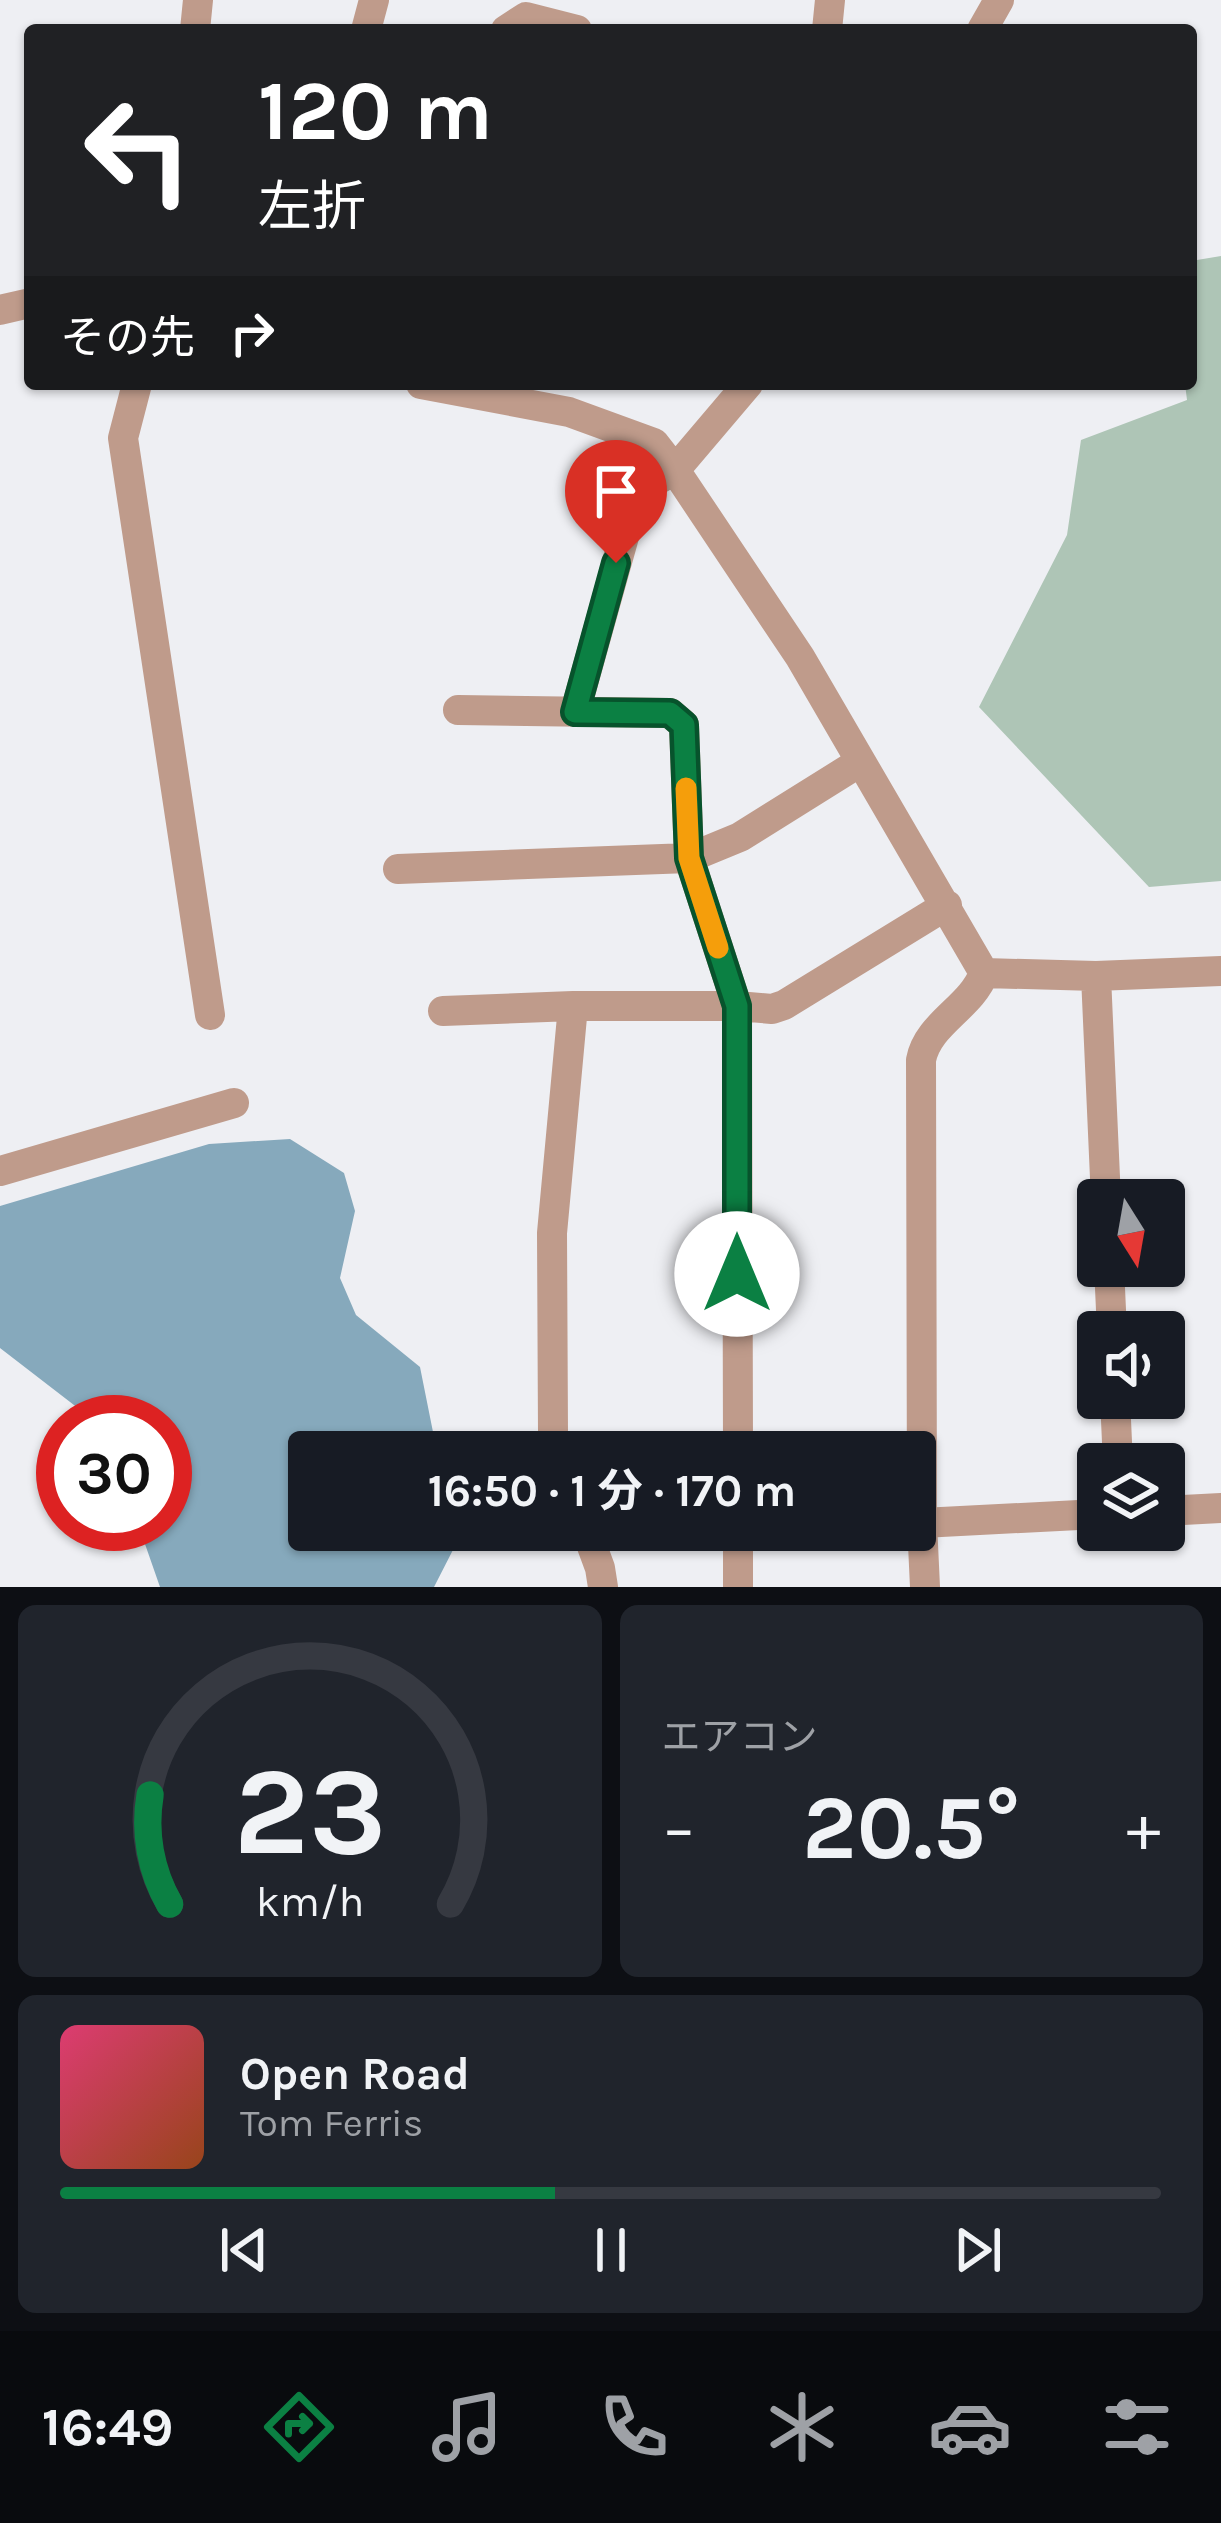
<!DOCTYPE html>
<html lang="ja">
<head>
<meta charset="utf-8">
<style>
  :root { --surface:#171b24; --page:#20242c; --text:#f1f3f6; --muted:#9ea1a6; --line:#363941; --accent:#0b8043 }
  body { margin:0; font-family:Karla,"Noto Sans JP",sans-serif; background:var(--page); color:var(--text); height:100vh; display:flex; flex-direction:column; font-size:45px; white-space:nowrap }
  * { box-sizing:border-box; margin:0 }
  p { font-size:39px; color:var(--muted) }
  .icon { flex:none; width:66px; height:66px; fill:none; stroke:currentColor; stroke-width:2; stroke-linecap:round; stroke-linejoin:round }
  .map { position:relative; height:1587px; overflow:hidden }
  .sheet { display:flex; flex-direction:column; gap:18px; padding:18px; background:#0d0f14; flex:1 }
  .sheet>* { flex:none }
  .top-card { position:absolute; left:24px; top:24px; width:1173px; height:366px; border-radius:12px; box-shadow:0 3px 9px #0004; background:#202124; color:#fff; overflow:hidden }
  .needle { width:78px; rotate:169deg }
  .controls { position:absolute; left:1077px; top:1179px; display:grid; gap:24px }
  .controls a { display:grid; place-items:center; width:108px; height:108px; border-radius:12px; background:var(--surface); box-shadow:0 3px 9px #0004; font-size:60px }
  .speed { position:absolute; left:36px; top:1395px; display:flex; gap:24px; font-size:60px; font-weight:700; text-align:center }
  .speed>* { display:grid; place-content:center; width:156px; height:156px; border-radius:50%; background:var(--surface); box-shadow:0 3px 9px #0004; line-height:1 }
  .speed .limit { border:18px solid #d22; background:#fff; color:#111 }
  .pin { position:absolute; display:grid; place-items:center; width:102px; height:102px; color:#fff; margin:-123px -51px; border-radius:50% 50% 50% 0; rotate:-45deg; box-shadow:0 0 12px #0007 }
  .pin .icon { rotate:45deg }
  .me { position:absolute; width:132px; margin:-66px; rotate:0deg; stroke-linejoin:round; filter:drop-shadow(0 0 9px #0008) }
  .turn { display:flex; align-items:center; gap:42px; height:252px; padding:0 36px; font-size:54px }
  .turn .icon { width:156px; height:156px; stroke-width:2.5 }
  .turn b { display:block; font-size:84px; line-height:102px }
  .then { display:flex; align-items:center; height:114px; padding:0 36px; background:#0003; gap:24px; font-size:45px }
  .big { font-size:90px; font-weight:700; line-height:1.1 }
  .sheet .widget { flex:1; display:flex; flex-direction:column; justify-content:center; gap:18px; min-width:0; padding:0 42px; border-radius:18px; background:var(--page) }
  .sheet .dial { align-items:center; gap:0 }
  .dial svg { height:312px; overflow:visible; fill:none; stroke:var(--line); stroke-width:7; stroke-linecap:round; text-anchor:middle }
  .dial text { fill:var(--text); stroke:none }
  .song { display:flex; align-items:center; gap:36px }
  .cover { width:144px; height:144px; border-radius:18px; background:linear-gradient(135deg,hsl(340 70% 55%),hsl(20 70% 35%)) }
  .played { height:12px; border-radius:6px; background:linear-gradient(90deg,var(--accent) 45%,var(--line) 45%) }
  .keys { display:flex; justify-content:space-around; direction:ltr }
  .heat { display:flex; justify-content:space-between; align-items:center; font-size:66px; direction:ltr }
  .sheet .tiles { flex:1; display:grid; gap:18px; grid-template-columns:1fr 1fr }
  .widget:last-child { grid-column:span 2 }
  .trip { position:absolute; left:288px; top:1431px; width:648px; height:120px; border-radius:12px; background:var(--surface); box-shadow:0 3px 9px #0004; font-weight:700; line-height:120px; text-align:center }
  .menu { display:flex; height:192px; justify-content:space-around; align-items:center; background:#090b0e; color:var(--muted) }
  .menu .icon { width:84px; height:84px }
  .menu .active { color:var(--accent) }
  .menu b { font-size:54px; color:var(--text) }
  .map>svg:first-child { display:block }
</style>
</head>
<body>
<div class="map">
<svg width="1221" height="1587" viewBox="0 0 1221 1587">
  <rect width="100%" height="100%" fill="#eeeff3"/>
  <path fill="#aec5b6" d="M 1221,256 L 1221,881 L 1149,887 L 979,707 L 1067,535 L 1081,440 L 1187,400 L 1185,384 L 1191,384 L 1191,261 Z"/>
  <path fill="#86a9bc" d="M 290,1139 L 344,1173 L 355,1211 L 340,1278 L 356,1315 L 420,1367 L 437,1452 L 309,1452 L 309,1530 L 453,1530 L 456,1544 L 434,1587 L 160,1587 L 138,1524 L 165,1524 L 165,1422 L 96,1422 L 0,1348 L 0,1206 L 209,1144 Z"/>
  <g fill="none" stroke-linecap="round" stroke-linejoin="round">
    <path stroke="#bf9b8b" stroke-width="30" d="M 195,30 L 198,0
      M 366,30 L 374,0
      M 506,30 L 526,17 L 577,30
      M 827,30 L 830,0
      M 982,30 L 999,0
      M 0,310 L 30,303
      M 137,384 L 123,438 L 210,1015
      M 421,384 L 569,412 L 654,443 L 675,470 L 800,657 L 984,973
      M 458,710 L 670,713 L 684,725 L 689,858 L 737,1006 L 738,1452
      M 575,712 L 627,526 L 655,481 L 675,470 L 748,384
      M 398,869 L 689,858 L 740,837 L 860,762
      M 984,973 L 1096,976 L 1221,971
      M 1096,976 L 1106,1200
      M 443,1011 L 573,1006 L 737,1006 L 772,1009 L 784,1005 L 947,905
      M 0,1171 L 234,1103
      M 1109,1266 L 1112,1332
      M 1115,1398 L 1118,1464
      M 559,1452 L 553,1434 L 552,1233 L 573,1006
      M 1164,1511 L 1221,1508
      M 922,1523 L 1098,1514
      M 586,1530 L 600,1568 L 603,1587
      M 738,1530 L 738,1587
      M 925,1587 L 922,1523 L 921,1060 C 928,1023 971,1008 984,973"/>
  </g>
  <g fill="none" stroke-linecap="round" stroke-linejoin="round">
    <g stroke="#07532c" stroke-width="30">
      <path id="route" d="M 616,563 L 575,712 L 670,713 L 684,725 L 689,858 L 737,1006 L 737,1274"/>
    </g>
    <use href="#route" stroke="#0b8043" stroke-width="21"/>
    <path stroke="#f59e0b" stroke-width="21" d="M 686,788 L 689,858 L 718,948"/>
  </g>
</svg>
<div class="controls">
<a><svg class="needle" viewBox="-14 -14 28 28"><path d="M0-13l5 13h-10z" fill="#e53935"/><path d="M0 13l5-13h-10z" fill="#9ea1a6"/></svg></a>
<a><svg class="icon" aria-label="sound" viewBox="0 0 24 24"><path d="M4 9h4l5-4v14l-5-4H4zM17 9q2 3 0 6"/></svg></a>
<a><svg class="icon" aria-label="layers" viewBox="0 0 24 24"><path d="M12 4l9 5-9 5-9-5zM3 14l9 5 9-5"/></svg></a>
</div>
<div class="speed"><div class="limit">30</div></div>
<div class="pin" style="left:616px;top:563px;background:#d93025"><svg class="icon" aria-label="arrive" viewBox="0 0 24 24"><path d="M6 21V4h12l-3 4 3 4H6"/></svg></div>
<svg class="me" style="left:737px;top:1274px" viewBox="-20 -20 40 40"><circle r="19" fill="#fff"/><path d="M0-13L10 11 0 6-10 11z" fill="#0b8043"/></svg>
<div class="trip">16:50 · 1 分 · 170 m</div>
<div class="top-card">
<div class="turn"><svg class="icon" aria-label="left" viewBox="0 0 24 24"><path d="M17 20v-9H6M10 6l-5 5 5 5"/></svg><div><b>120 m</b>左折</div></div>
<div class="then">その先<svg class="icon" aria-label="right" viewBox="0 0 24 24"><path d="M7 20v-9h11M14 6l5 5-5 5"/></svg></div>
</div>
</div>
<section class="sheet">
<div class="tiles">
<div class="widget dial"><svg viewBox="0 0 100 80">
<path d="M14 69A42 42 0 1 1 86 69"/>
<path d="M14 69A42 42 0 0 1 9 41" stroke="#0b8043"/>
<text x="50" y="56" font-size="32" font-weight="700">23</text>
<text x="50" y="72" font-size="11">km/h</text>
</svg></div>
<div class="widget"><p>エアコン</p>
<div class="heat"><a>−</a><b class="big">20.5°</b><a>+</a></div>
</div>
<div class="widget">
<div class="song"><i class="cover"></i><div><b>Open Road</b><p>Tom Ferris</p></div></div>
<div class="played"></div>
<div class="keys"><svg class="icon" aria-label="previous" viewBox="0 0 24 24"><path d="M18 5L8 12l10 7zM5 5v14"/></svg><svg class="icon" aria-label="pause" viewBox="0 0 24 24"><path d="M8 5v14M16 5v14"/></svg><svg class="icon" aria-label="next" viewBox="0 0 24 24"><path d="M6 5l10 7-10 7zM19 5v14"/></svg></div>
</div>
</div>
</section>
<nav class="menu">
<b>16:49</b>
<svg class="icon active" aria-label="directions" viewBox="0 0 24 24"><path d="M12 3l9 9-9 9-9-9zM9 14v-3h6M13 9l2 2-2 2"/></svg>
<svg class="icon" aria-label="music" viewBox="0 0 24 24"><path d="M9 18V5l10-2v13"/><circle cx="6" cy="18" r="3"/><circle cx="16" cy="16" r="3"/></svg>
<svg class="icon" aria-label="phone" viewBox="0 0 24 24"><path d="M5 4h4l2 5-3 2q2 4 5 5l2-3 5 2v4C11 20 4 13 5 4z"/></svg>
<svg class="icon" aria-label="climate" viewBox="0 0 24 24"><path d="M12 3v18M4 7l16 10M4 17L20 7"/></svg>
<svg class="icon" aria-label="car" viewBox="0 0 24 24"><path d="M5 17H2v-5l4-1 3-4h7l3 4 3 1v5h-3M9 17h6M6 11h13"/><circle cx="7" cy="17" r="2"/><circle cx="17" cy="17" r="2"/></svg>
<svg class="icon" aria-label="filters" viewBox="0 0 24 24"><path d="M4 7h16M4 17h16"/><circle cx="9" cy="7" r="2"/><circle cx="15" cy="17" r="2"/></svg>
</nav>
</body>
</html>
